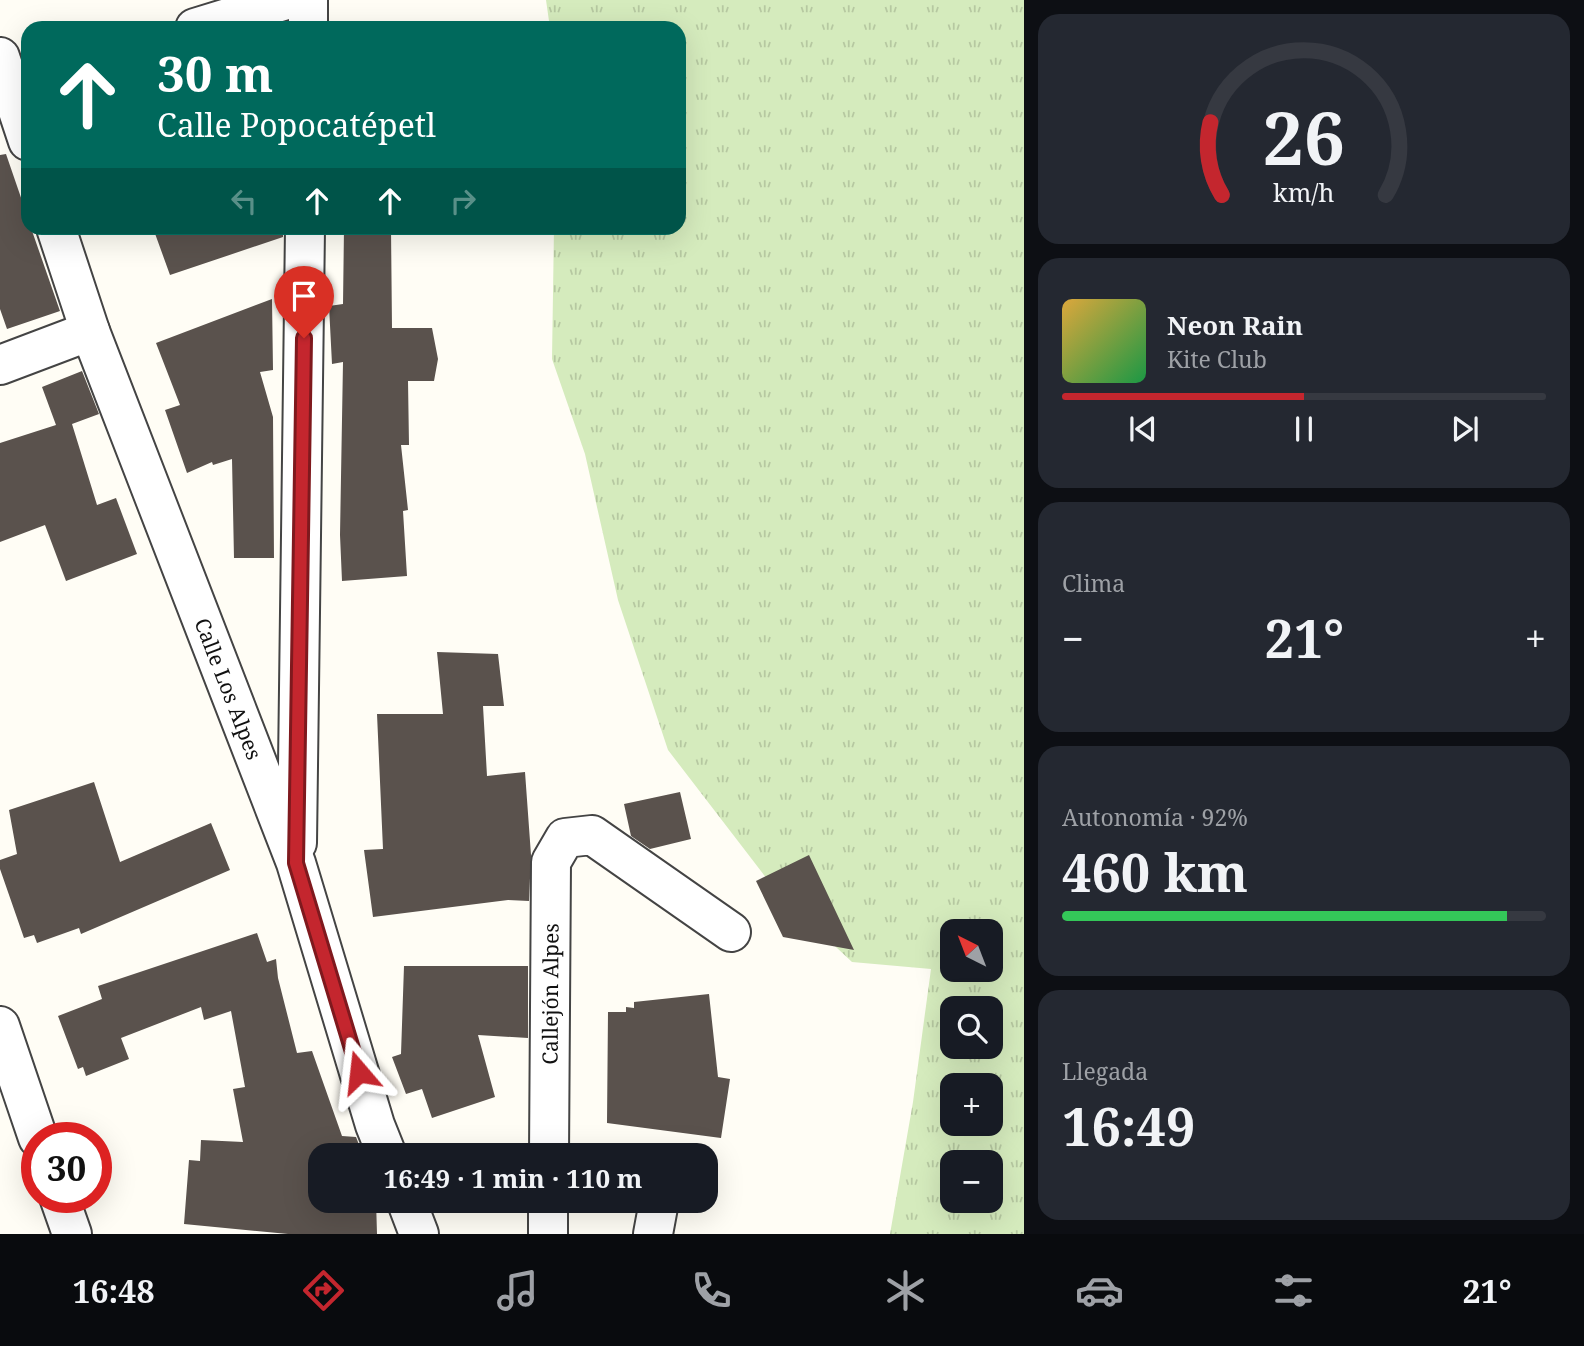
<!DOCTYPE html>
<html lang="es">
<head>
<meta charset="utf-8">
<style>
  :root { --surface:#171b24; --page:#242831; --text:#f1f3f6; --muted:#9ea1a6; --line:#363941; --accent:#c4262e }
  body { margin:0; font-family:"Noto Serif",serif; background:var(--page); color:var(--text); height:100vh; display:flex; flex-direction:column; font-size:26px; white-space:nowrap }
  * { box-sizing:border-box; margin:0 }
  p { font-size:23px; color:var(--muted) }
  .icon { flex:none; width:38px; height:38px; fill:none; stroke:currentColor; stroke-width:2; stroke-linecap:round; stroke-linejoin:round }
  .map { position:relative; flex:1; overflow:hidden }
  .side { display:flex; flex-direction:column; gap:14px; padding:14px; background:#0d0f14; width:560px }
  .side>* { flex:none }
  .hud { position:absolute; left:21px; top:21px; width:665px; height:214px; border-radius:21px; box-shadow:0 7px 28px #0002; background:#00695c; color:#fff; overflow:hidden }
  .needle { width:46px; rotate:318deg }
  .fabs { position:absolute; left:940px; top:919px; display:grid; gap:14px }
  .fabs a { display:grid; place-items:center; width:63px; height:63px; border-radius:14px; background:var(--surface); box-shadow:0 7px 28px #0002; font-size:35px }
  .speed { position:absolute; left:21px; top:1122px; display:flex; gap:14px; font-size:35px; font-weight:700; text-align:center }
  .speed>* { display:grid; place-content:center; width:91px; height:91px; border-radius:50%; background:var(--surface); box-shadow:0 7px 28px #0002; line-height:1 }
  .speed .limit { border:10px solid #d22; background:#fff; color:#111 }
  .pin { position:absolute; display:grid; place-items:center; width:60px; height:60px; color:#fff; margin:-72px -30px; border-radius:50% 50% 50% 0; rotate:-45deg; box-shadow:0 0 7px #0007 }
  .pin .icon { rotate:45deg }
  .me { position:absolute; width:77px; margin:-38px; rotate:343deg; stroke-linejoin:round; filter:drop-shadow(0 0 5px #0008) }
  .turn { display:flex; align-items:center; gap:24px; height:147px; padding:0 21px; font-size:32px }
  .turn .icon { width:91px; height:91px; stroke-width:2.5 }
  .turn b { display:block; font-size:49px; line-height:60px }
  .lanes { display:flex; align-items:center; height:66px; padding:0 21px; background:#0003; justify-content:center; gap:35px; direction:ltr }
  .lanes .off { opacity:.35 }
  .big { font-size:52px; font-weight:700; line-height:1.1 }
  .side .tile { flex:1; display:flex; flex-direction:column; justify-content:center; gap:10px; min-width:0; padding:0 24px; border-radius:21px; background:var(--page) }
  .side .dial { align-items:center; gap:0 }
  .dial svg { height:182px; overflow:visible; fill:none; stroke:var(--line); stroke-width:7; stroke-linecap:round; text-anchor:middle }
  .dial text { fill:var(--text); stroke:none }
  .song { display:flex; align-items:center; gap:21px }
  .cover { width:84px; height:84px; border-radius:10px; background:linear-gradient(135deg,hsl(40 70% 55%),hsl(140 70% 35%)) }
  .played { height:7px; border-radius:4px; background:linear-gradient(90deg,var(--accent) 50%,var(--line) 50%) }
  .keys { display:flex; justify-content:space-around; direction:ltr }
  .heat { display:flex; justify-content:space-between; align-items:center; font-size:38px; direction:ltr }
  .charge { height:10px; border-radius:5px; background:linear-gradient(90deg,#34c759 92%,var(--line) 0) }
  .trip { position:absolute; left:308px; top:1143px; width:410px; height:70px; border-radius:21px; background:var(--surface); box-shadow:0 7px 28px #0002; font-weight:700; line-height:70px; text-align:center }
  .tab-bar { display:flex; height:112px; justify-content:space-around; align-items:center; background:#090b0e; color:var(--muted) }
  .tab-bar .icon { width:49px; height:49px }
  .tab-bar .active { color:var(--accent) }
  .tab-bar b { font-size:32px; color:var(--text) }
  main { display:flex; flex:1; min-height:0 }
  .map>svg:first-child { display:block }
</style>
</head>
<body>
<main>
<div class="map">
<svg width="1024" height="1234" viewBox="0 0 1024 1234">
  <defs>
    <pattern id="grass-tufts" width="24" height="20" patternUnits="userSpaceOnUse" patternTransform="scale(1.75)"><rect width="24" height="20" fill="#d5ebbd"/><path d="M3 7l-1-3M5 7V3M7 7l1-3M15 17l-1-3M17 17v-4M19 17l1-3" fill="none" stroke="#b6c8a1"/></pattern>
  </defs>
  <rect width="100%" height="100%" fill="#fffdf5"/>
  <path fill="url(#grass-tufts)" fill-rule="evenodd" d="M 546,0 L 1024,0 L 1024,1234 L 890,1234 L 913,1102 L 931,969 L 852,962 L 777,892 L 668,750 L 618,600 L 585,454 L 552,359 L 554,228 L 679,228 L 679,28 L 550,28 ZM 952,931 L 990,931 L 990,970 L 952,970 ZM 952,1008 L 990,1008 L 990,1046 L 952,1046 ZM 952,1085 L 990,1085 L 990,1124 L 952,1124 ZM 952,1162 L 990,1162 L 990,1200 L 952,1200 Z"/>
  <path fill="#5a524d" d="M 6,154 L 28,218 L 28,228 L 31,228 L 60,311 L 7,329 L 0,309 L 0,155 Z
    M 153,228 L 283,228 L 283,237 L 170,275 Z
    M 344,228 L 391,228 L 392,328 L 432,328 L 438,359 L 434,381 L 408,381 L 409,445 L 401,445 L 408,510 L 403,511 L 407,576 L 342,581 L 340,535 L 343,362 L 332,364 L 329,306 L 343,304 Z
    M 272,299 L 273,370 L 260,372 L 273,417 L 274,558 L 234,558 L 232,459 L 213,465 L 212,462 L 187,473 L 165,410 L 180,405 L 156,343 Z
    M 82,371 L 99,414 L 72,424 L 97,505 L 116,498 L 137,554 L 66,581 L 45,525 L 0,542 L 0,443 L 56,425 L 42,387 Z
    M 437,652 L 498,654 L 504,706 L 483,706 L 487,776 L 525,772 L 531,855 L 529,901 L 508,900 L 373,917 L 364,850 L 383,849 L 377,714 L 443,714 Z
    M 94,782 L 120,862 L 211,823 L 230,870 L 81,934 L 79,928 L 37,943 L 34,935 L 24,938 L 0,869 L 0,860 L 17,854 L 9,810 Z
    M 680,792 L 691,839 L 650,849 L 631,836 L 624,804 Z
    M 809,855 L 854,950 L 783,937 L 756,881 Z
    M 257,933 L 267,962 L 276,959 L 278,978 L 297,1053 L 312,1051 L 342,1136 L 356,1137 L 363,1155 L 320,1155 L 320,1200 L 376,1200 L 377,1234 L 288,1234 L 184,1224 L 189,1160 L 200,1161 L 201,1140 L 243,1142 L 233,1089 L 245,1087 L 231,1011 L 204,1020 L 201,1007 L 121,1038 L 129,1059 L 86,1076 L 83,1067 L 78,1069 L 58,1016 L 102,999 L 98,986 Z
    M 404,966 L 528,966 L 528,1038 L 478,1035 L 495,1097 L 432,1118 L 422,1089 L 406,1094 L 392,1057 L 401,1054 Z
    M 709,994 L 718,1077 L 730,1079 L 721,1138 L 607,1123 L 608,1012 L 626,1012 L 626,1007 L 634,1008 L 634,1002 Z"/>
  <g fill="none" stroke-linecap="round" stroke-linejoin="round">
    <g stroke="#444" stroke-width="42">
      <g id="minor">
        <path d="M 195,28 L 286,0"/>
        <path d="M 308,28 L 308,0"/>
        <path d="M 0,57 L 28,141"/>
        <path id="s1" d="M 56,228 L 90,331 L 296,863 L 375,1125 L 387,1155"/>
        <path d="M 0,365 L 90,331"/>
        <path d="M 297,843 L 305,228"/>
        <path d="M 0,1026 L 38,1138"/>
        <path id="s2" d="M 549,1155 L 551,862 L 565,838 L 592,835 L 731,932"/>
        <path d="M 59,1197 L 72,1234"/>
        <path d="M 406,1200 L 419,1234"/>
        <path d="M 548,1234 L 548,1200"/>
        <path d="M 653,1234 L 658,1207"/>
      </g>
    </g>
    <use href="#minor" stroke="#fff" stroke-width="38"/>
  </g>
  <g fill="none" stroke-linecap="round" stroke-linejoin="round">
    <g stroke="#7f191e" stroke-width="18">
      <path id="route" d="M 304,338 L 296,863 L 359,1072"/>
    </g>
    <use href="#route" stroke="#c4262e" stroke-width="12"/>
  </g>
  <g text-anchor="middle" dominant-baseline="central" stroke-width="7" stroke-linejoin="round" paint-order="stroke">
    <g font-size="21" fill="#111" stroke="#fff">
      <text stroke="none"><textPath href="#s1" startOffset="492">Calle Los Alpes</textPath></text>
      <text stroke="none"><textPath href="#s2" startOffset="161">Callejón Alpes</textPath></text>
    </g>
  </g>
</svg>
<div class="fabs">
<a><svg class="needle" viewBox="-14 -14 28 28"><path d="M0-13l5 13h-10z" fill="#e53935"/><path d="M0 13l5-13h-10z" fill="#9ea1a6"/></svg></a>
<a><svg class="icon" aria-label="search" viewBox="0 0 24 24"><circle cx="10" cy="10" r="6"/><path d="M15 15l6 6"/></svg></a>
<a>+</a>
<a>−</a>
</div>
<div class="speed"><div class="limit">30</div></div>
<div class="pin" style="left:304px;top:338px;background:#d93025"><svg class="icon" aria-label="arrive" viewBox="0 0 24 24"><path d="M6 21V4h12l-3 4 3 4H6"/></svg></div>
<svg class="me" style="left:359px;top:1072px" viewBox="-20 -20 40 40"><path d="M0-17L14 15 0 8-14 15z" fill="#c4262e" stroke="#fff" stroke-width="4"/></svg>
<div class="trip">16:49 · 1 min · 110 m</div>
<div class="hud">
<div class="turn"><svg class="icon" aria-label="ahead" viewBox="0 0 24 24"><path d="M12 20V5M6 11l6-6 6 6"/></svg><div><b>30 m</b>Calle Popocatépetl</div></div>
<div class="lanes"><svg class="icon off" aria-label="left" viewBox="0 0 24 24"><path d="M17 20v-9H6M10 6l-5 5 5 5"/></svg><svg class="icon" aria-label="ahead" viewBox="0 0 24 24"><path d="M12 20V5M6 11l6-6 6 6"/></svg><svg class="icon" aria-label="ahead" viewBox="0 0 24 24"><path d="M12 20V5M6 11l6-6 6 6"/></svg><svg class="icon off" aria-label="right" viewBox="0 0 24 24"><path d="M7 20v-9h11M14 6l5 5-5 5"/></svg></div>
</div>
</div>
<section class="side">
<div class="tile dial"><svg viewBox="0 0 100 80">
<path d="M14 69A42 42 0 1 1 86 69"/>
<path d="M14 69A42 42 0 0 1 9 37" stroke="#c4262e"/>
<text x="50" y="56" font-size="32" font-weight="700">26</text>
<text x="50" y="72" font-size="11">km/h</text>
</svg></div>
<div class="tile">
<div class="song"><i class="cover"></i><div><b>Neon Rain</b><p>Kite Club</p></div></div>
<div class="played"></div>
<div class="keys"><svg class="icon" aria-label="previous" viewBox="0 0 24 24"><path d="M18 5L8 12l10 7zM5 5v14"/></svg><svg class="icon" aria-label="pause" viewBox="0 0 24 24"><path d="M8 5v14M16 5v14"/></svg><svg class="icon" aria-label="next" viewBox="0 0 24 24"><path d="M6 5l10 7-10 7zM19 5v14"/></svg></div>
</div>
<div class="tile"><p>Clima</p>
<div class="heat"><a>−</a><b class="big">21°</b><a>+</a></div>
</div>
<div class="tile"><p>Autonomía · 92%</p><b class="big">460 km</b><div class="charge"></div></div>
<div class="tile"><p>Llegada</p><b class="big">16:49</b></div>
</section>
</main>
<nav class="tab-bar">
<b>16:48</b>
<svg class="icon active" aria-label="directions" viewBox="0 0 24 24"><path d="M12 3l9 9-9 9-9-9zM9 14v-3h6M13 9l2 2-2 2"/></svg>
<svg class="icon" aria-label="music" viewBox="0 0 24 24"><path d="M9 18V5l10-2v13"/><circle cx="6" cy="18" r="3"/><circle cx="16" cy="16" r="3"/></svg>
<svg class="icon" aria-label="phone" viewBox="0 0 24 24"><path d="M5 4h4l2 5-3 2q2 4 5 5l2-3 5 2v4C11 20 4 13 5 4z"/></svg>
<svg class="icon" aria-label="climate" viewBox="0 0 24 24"><path d="M12 3v18M4 7l16 10M4 17L20 7"/></svg>
<svg class="icon" aria-label="car" viewBox="0 0 24 24"><path d="M5 17H2v-5l4-1 3-4h7l3 4 3 1v5h-3M9 17h6M6 11h13"/><circle cx="7" cy="17" r="2"/><circle cx="17" cy="17" r="2"/></svg>
<svg class="icon" aria-label="filters" viewBox="0 0 24 24"><path d="M4 7h16M4 17h16"/><circle cx="9" cy="7" r="2"/><circle cx="15" cy="17" r="2"/></svg>
<b>21°</b>
</nav>
</body>
</html>
